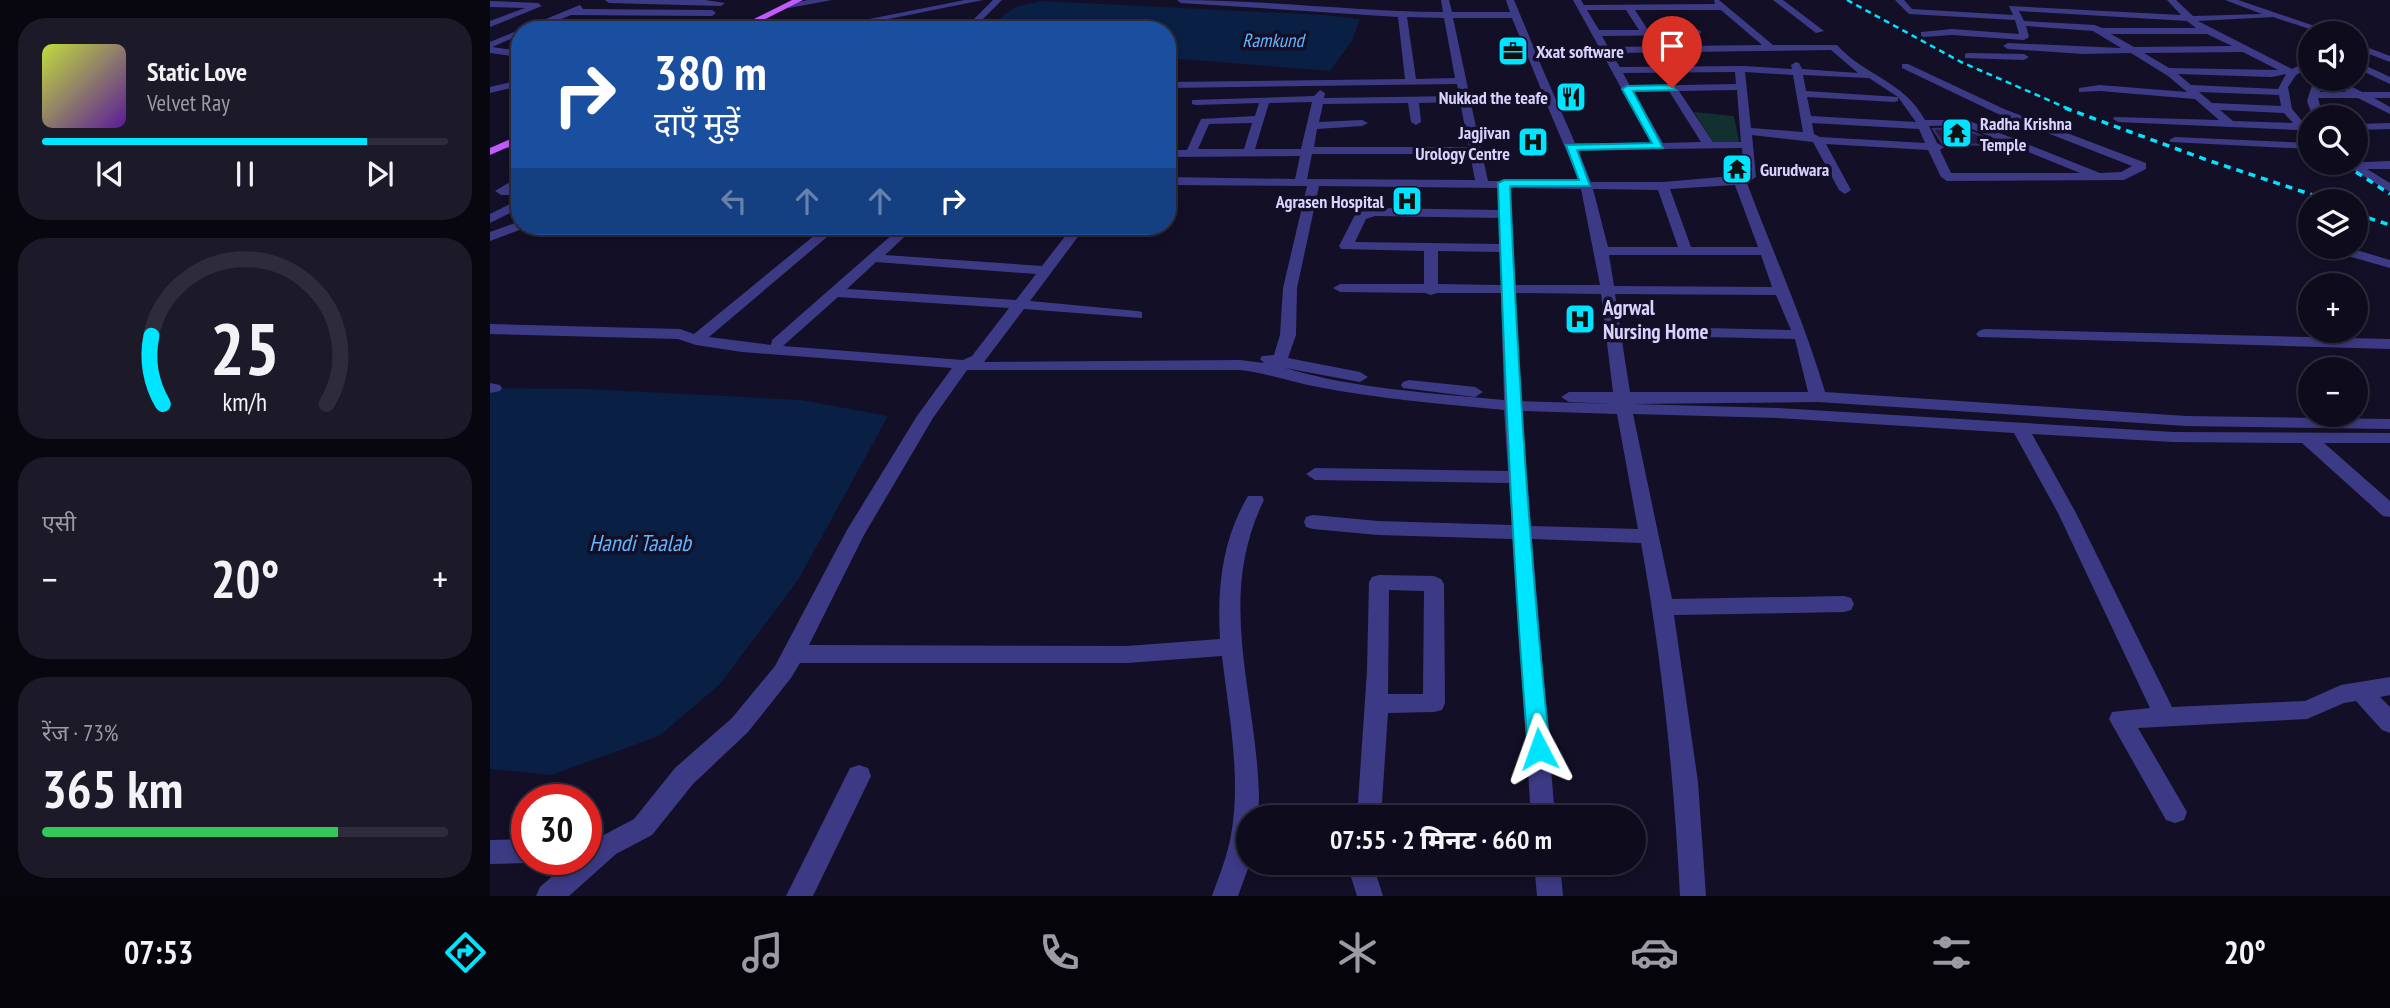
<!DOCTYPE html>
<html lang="hi">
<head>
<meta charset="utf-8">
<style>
  :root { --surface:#0e0b1c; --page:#1c1929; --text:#f1f3f6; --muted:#9b9ba3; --line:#2e2b3b; --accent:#00e5ff }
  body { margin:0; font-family:"PT Sans Narrow","Noto Sans Devanagari",sans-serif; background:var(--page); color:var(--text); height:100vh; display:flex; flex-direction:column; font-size:26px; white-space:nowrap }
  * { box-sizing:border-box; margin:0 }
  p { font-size:23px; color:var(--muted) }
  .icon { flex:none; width:38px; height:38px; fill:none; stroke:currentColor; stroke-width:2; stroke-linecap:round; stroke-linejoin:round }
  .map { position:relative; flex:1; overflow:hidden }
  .side { display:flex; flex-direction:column; gap:18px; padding:18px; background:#08060f; width:490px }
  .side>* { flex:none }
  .top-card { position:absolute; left:21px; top:21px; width:665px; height:214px; border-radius:28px; box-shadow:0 4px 10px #0003,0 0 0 2px var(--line); background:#1a4fa0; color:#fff; overflow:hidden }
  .buttons { position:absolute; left:1808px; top:21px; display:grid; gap:14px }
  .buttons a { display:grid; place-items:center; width:70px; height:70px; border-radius:50%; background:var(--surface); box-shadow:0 4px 10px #0003,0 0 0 2px var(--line); font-size:35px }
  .speed { position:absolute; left:21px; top:784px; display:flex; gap:14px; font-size:35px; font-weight:700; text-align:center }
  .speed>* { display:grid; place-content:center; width:91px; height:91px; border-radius:50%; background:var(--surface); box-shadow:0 4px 10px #0003,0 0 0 2px var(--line); line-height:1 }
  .speed .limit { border:10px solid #d22; background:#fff; color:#111 }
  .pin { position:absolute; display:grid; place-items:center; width:60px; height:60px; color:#fff; margin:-72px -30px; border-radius:50% 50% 50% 0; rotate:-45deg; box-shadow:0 0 7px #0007 }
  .pin .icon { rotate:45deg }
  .me { position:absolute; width:77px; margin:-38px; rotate:356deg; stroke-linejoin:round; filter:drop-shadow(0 0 5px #0008) }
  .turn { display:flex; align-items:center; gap:24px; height:147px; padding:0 28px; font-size:32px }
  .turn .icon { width:91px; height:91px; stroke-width:2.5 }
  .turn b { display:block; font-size:49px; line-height:60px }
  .lanes { display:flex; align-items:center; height:66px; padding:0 28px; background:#0003; justify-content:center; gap:35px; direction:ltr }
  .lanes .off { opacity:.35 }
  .big { font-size:52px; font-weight:800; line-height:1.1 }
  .side .tile { flex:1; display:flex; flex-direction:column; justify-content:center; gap:10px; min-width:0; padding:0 24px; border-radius:28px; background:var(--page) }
  .side .dial { align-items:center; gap:0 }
  .dial svg { height:182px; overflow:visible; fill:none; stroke:var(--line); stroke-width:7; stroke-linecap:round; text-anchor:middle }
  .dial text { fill:var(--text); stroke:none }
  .song { display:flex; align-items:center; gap:21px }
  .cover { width:84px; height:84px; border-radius:10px; background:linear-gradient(135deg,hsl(70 70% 55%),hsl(270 70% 35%)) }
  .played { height:7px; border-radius:4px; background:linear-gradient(90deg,var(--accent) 80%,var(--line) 80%) }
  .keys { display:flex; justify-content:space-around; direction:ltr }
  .heat { display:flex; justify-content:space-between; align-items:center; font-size:38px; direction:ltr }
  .charge { height:10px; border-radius:5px; background:linear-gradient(90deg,#34c759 73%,var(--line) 0) }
  .trip { position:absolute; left:746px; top:805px; width:410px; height:70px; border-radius:35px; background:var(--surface); box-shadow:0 4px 10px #0003,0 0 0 2px var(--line); font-weight:800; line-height:70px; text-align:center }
  .tab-bar { display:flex; height:112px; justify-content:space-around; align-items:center; background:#06040b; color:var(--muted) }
  .tab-bar .icon { width:49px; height:49px }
  .tab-bar .selected { color:var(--accent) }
  .tab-bar b { font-size:32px; color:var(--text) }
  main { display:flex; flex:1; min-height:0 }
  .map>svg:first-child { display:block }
</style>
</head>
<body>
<main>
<section class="side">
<div class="tile">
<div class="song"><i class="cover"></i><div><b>Static Love</b><p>Velvet Ray</p></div></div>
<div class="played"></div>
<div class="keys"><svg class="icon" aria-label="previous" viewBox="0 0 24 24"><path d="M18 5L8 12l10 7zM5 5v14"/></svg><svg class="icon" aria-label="pause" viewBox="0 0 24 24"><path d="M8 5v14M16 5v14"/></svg><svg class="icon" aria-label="next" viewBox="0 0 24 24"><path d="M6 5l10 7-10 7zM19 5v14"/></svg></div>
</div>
<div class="tile dial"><svg viewBox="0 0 100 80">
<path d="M14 69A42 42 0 1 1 86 69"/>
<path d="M14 69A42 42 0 0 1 9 39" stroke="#00e5ff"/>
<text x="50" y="56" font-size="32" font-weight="700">25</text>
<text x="50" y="72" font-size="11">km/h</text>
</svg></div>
<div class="tile"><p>एसी</p>
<div class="heat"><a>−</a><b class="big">20°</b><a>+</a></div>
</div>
<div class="tile"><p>रेंज · 73%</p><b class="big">365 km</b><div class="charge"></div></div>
</section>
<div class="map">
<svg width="1900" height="896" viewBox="0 0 1900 896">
  <rect width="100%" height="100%" fill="#130f26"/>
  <path fill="#12302f" d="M 1204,112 L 1244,116 L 1249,142 L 1223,142 Z"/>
  <path fill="#0a1f44" d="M 552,1 L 834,15 L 870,19 L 862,41 L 840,71 L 677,58 L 677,30 L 494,30 L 525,7 Z
    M 0,388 L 96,389 L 311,400 L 398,416 L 308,580 L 230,684 L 169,736 L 61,775 L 0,769 Z"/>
  <path fill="#241b47" stroke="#3b2d73" stroke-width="2" d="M 1472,128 L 1514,145 L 1453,144 L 1443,129 Z"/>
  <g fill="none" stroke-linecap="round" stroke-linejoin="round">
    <path fill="#3d3a85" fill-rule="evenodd" d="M 115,0 L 215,0 L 235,3 L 231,6 L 119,3 Z
      M 318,0 L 342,0 L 299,8 L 295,5 Z
      M 475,0 L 493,0 L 344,30 L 324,30 Z
      M 503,0 L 512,0 L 482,30 L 473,30 Z
      M 687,0 C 776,0 864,11 953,12 L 951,0 L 959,0 L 962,12 L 1020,12 L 1016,0 L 1024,0 L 1044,48 L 1109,47 L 1083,0 L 1091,0 L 1094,5 L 1225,4 L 1224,0 L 1229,0 L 1283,45 L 1347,45 C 1376,77 1413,80 1435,120 L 1477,120 L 1610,173 L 1631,172 L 1642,166 L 1506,113 L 1412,68 L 1412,64 L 1418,64 L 1514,109 L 1656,163 L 1656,169 L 1634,180 L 1457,181 L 1451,177 L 1438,150 L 1336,144 L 1361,190 L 1355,194 L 1349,190 L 1323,142 L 1262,135 L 1266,177 L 1257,183 C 1283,253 1314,320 1335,392 L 1696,416 L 1900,419 L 1900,429 L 1696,426 L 1328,402 L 1142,404 L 1288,408 L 1683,432 L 1900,433 L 1900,443 L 1834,443 L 1900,501 L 1900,517 L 1893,516 L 1812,443 L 1683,442 L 1542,434 L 1586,513 L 1682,707 L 1815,701 L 1851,685 L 1900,677 L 1900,695 L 1890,697 L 1900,707 L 1900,733 L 1892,730 L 1866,701 L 1854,703 L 1817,719 L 1648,728 L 1697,812 L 1694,820 L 1685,823 L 1676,820 L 1619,719 L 1622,712 L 1660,708 L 1568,513 L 1524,433 L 1288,418 L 1143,414 L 1182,599 L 1354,596 L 1361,598 L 1364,604 L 1361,610 L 1354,612 L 1184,615 L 1208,782 L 1216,896 L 1190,896 C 1184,777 1172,659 1151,543 L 1042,539 L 1065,817 L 1041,817 L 1023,539 L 888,535 L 823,529 L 816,527 L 814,522 L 816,517 L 823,515 L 888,521 L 1022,525 L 1019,483 L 825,480 L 816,474 L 825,468 L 1018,471 L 1014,410 C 952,404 890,399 828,387 C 801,382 777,373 750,370 L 477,370 L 443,418 L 374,535 L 319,645 L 637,646 L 730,639 C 727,588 732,540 758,496 L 772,496 L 774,500 C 725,600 767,693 769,798 L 768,817 L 758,817 L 760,863 L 748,896 L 722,896 C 728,879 735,862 739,845 C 753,784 739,717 732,656 L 637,663 L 310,663 L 301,678 L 258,732 L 203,784 L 162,835 L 126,854 L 79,896 L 46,896 L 50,887 L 82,859 L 96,859 L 96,848 L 108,838 L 144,819 L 185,768 L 242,718 L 285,666 L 357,530 L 427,416 L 462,368 L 252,352 L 206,345 L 188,339 L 0,334 L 0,324 L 190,329 L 204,334 L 336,226 L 350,226 L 219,337 L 281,345 L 282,340 L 412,226 L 426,226 L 395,255 L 552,266 L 583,226 L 596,226 L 540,301 L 647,311 L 652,312 L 652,318 L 534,309 L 494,362 L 750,360 L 774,363 L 770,359 L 772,356 L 784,355 L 790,335 L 793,288 L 817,186 L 677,185 L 677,177 L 805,179 L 810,156 L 677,157 L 677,150 L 697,150 L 711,119 L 765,116 L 769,103 L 706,105 L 702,104 L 702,100 L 824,96 L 830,90 L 835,93 L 834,98 L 969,96 L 967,84 L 677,88 L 677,82 L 915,79 L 908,17 L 691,3 ZM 1097,10 L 1136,10 L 1149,30 L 1109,30 ZM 1145,10 L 1231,10 L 1272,45 L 1118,47 L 1112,36 L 1207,35 L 1212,32 L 1207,29 L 1158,30 ZM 917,17 L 954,18 L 965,78 L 926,79 ZM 963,18 L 1022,18 L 1055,99 L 980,98 ZM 1341,50 L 1368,73 L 1312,69 L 1309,63 L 1306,62 L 1301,65 L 1302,69 L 1254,66 L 1130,67 L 1121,53 ZM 1112,53 L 1161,143 L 1085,143 L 1046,54 ZM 1245,72 L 1246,84 L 1140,86 L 1133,73 ZM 1255,72 L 1303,75 L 1313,132 L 1261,128 ZM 1313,75 L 1379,78 L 1408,97 L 1316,91 ZM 1247,90 L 1251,142 L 1223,142 L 1189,91 ZM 1179,91 L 1211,142 L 1173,143 L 1144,92 ZM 1317,97 L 1404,102 L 1408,101 L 1408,97 L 1426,122 L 1321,116 ZM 822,102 L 811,149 L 765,149 L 779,103 ZM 970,102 L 979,147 L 824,147 L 827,129 L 872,126 L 878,123 L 872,120 L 829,122 L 833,104 L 918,103 L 921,122 L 926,125 L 931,122 L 929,103 ZM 981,104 L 1057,105 L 1089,181 L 998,181 ZM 762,123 L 754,149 L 708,149 L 719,124 ZM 1322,123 L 1429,129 L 1435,143 L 1330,137 L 1324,134 ZM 1472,125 L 1590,173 L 1461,173 L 1450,150 L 1454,147 L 1447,143 L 1439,126 ZM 1252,148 L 1254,175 L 1173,182 L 1101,182 L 1088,150 ZM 822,154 L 980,154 L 985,180 L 817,179 ZM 1245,185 L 1268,247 L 1201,247 L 1180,189 ZM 829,186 L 1008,188 L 1009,210 L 884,208 L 866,213 L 849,246 L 851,249 L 934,251 L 934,284 L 850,284 L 843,288 L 850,292 L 935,293 L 941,295 L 947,293 L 1011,293 L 1014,400 C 940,393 866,389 795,368 L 870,382 L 878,377 L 870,372 L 798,358 L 806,335 L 807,288 ZM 1020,188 L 1091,189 L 1110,285 L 1025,285 ZM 1103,189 L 1168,190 L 1188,247 L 1118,247 ZM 885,216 L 1009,218 L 1010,244 L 865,242 L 876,219 ZM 948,251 L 1010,252 L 1011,285 L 948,284 ZM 1119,255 L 1271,255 L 1282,287 L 1124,286 ZM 386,262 L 546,274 L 526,300 L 357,289 ZM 1025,293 L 1111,294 L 1123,392 L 1079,392 L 1071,397 L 1079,402 L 1125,404 L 1030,401 ZM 1125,294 L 1286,295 L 1301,330 L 1130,326 ZM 348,297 L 519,308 L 482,356 L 473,360 L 293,346 ZM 1131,335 L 1305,339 L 1318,392 L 1140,392 ZM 1031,411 L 1127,414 L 1148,529 L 1041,526 Z
      M 1283,0 L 1293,0 L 1334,31 L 1326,33 Z
      M 1405,0 L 1414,0 L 1422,9 L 1523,15 L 1519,6 L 1691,15 L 1677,0 L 1686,0 L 1703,16 L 1772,14 L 1735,0 L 1748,0 L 1845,33 L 1832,33 L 1783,17 L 1708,21 L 1802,69 L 1820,60 L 1820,67 L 1806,75 L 1798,87 L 1802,109 L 1819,129 L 1819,133 L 1811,133 L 1808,130 L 1628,122 L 1623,119 L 1624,117 L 1729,120 L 1705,99 L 1610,91 L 1589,92 L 1589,88 L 1610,85 L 1697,92 L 1678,76 L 1641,53 L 1593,54 L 1518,49 L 1513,46 L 1518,43 L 1631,48 L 1603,31 L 1536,26 L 1539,37 L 1534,40 L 1462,35 L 1434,37 L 1431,36 L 1431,32 L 1462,29 L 1529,34 L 1525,20 L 1419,14 ZM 1529,11 L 1697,21 L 1706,28 L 1612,28 L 1605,25 L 1534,21 ZM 1621,34 L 1717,34 L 1742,46 L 1644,47 ZM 1753,52 L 1788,70 L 1679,68 L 1654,53 ZM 1688,74 L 1782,77 L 1796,74 L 1788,89 L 1701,85 ZM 1709,92 L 1789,95 L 1791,106 L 1722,103 ZM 1730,110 L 1794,113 L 1803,123 L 1743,121 Z
      M 0,1 L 48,3 L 52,6 L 0,27 L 0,21 L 35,8 L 0,7 Z
      M 90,5 L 93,9 L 222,10 L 226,13 L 222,16 L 81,15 L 45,30 L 30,30 L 30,35 L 2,47 L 30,51 L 30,57 L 0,53 L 0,42 Z
      M 1866,43 L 1900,56 L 1900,62 L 1866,49 Z
      M 1478,53 L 1534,54 L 1539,57 L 1534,60 L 1475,58 L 1475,54 Z
      M 1866,61 L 1900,77 L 1900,84 L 1866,68 Z
      M 1824,79 L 1834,79 L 1830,92 L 1856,92 L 1835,79 L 1847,79 L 1872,92 L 1900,92 L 1900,98 L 1884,98 L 1900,107 L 1900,114 L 1868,98 L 1828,98 L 1833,117 L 1823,117 L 1817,101 Z
      M 30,80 L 30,86 L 0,93 L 0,87 Z
      M 1900,123 L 1900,129 L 1866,130 L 1866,124 Z
      M 1685,137 L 1820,143 L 1820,149 L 1681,142 L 1679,140 Z
      M 30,141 L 30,147 L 15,148 L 9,145 Z
      M 1900,161 L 1900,169 L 1877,169 L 1900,183 L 1900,192 L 1852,163 Z
      M 30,176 L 30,185 L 26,187 L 30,187 L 30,195 L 11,195 L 5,191 Z
      M 30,199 L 30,208 L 0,223 L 0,214 Z
      M 30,221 L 30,226 L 36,226 L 35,228 L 0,241 L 0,232 Z
      M 1863,249 L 1900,260 L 1900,268 L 1858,256 L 1858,250 Z
      M 1494,329 L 1900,339 L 1900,349 L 1489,337 L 1486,334 L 1489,331 Z
      M 919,380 L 985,387 L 993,392 L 985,397 L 913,388 L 911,385 L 913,382 Z
      M 0,383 L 10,385 L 12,388 L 10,391 L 0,393 Z
      M 889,575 L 944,576 L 951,579 L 954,584 L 955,703 L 952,710 L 944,712 L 898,713 L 891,817 L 867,817 L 877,671 L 879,582 L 882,577 ZM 899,590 L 934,591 L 933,694 L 898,694 Z
      M 369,765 L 378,768 L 381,776 L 323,896 L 296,896 L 360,768 Z
      M 37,839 L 37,859 L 46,859 L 37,863 L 0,864 L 0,840 Z
      M 862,863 L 888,863 L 887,877 L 893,896 L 867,896 L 861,877 Z
      M 1044,863 L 1070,863 L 1073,896 L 1047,896 Z"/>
    <path fill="#c25bff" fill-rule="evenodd" d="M 302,0 L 313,0 L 254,30 L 242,30 Z
      M 30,135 L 30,142 L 0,155 L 0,148 Z"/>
    <path stroke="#00e5ff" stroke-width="2.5" stroke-dasharray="6 4.5" stroke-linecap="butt" d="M 1357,0 L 1471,62 L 1579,109"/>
    <path stroke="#00e5ff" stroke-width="3.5" stroke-dasharray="7 6" stroke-linecap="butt" d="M 1575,108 L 1717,160 L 1841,201
      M 1855,165 L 1900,194
      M 1866,214 L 1900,225"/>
  </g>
  <path fill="#00e5ff" stroke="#0095a6" stroke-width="2" d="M 1182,85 L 1186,90 L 1143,91 L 1173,148 L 1087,150 L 1100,186 L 1020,186 C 1028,374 1040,562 1060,749 L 1057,755 L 1049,758 L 1042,755 L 1038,749 C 1022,560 1014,372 1008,183 L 1014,180 L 1089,180 L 1076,145 L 1162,143 L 1132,89 L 1137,86 Z"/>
  <defs>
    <g id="office-square" transform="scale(1.575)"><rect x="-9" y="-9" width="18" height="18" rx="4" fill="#00e5ff" stroke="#130f26"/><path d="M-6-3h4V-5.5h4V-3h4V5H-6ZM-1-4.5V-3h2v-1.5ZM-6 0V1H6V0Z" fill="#111"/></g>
    <g id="restaurant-square" transform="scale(1.575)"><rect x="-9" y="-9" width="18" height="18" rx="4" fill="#00e5ff" stroke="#130f26"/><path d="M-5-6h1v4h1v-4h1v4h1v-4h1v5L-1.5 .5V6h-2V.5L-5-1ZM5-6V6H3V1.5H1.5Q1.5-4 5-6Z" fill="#111"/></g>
    <g id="temple-square" transform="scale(1.575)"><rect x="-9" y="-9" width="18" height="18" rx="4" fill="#00e5ff" stroke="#130f26"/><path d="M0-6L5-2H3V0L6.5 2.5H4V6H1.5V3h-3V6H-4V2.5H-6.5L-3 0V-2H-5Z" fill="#111"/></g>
    <g id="hospital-square" transform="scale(1.575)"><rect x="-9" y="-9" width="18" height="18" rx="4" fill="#00e5ff" stroke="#130f26"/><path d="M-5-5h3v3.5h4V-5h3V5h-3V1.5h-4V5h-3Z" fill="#111"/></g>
  </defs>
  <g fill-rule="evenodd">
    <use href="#office-square" x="1023" y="51"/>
    <use href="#restaurant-square" x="1081" y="97"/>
    <use href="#temple-square" x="1467" y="133"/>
    <use href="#hospital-square" x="1043" y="142"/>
    <use href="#temple-square" x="1247" y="169"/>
    <use href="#hospital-square" x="917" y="201"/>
    <use href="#hospital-square" x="1090" y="319"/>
  </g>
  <g text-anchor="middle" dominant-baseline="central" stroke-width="7" stroke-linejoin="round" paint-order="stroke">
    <g font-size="18" font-weight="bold" fill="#d9d4ff" stroke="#130f26" text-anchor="start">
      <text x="1046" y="51">Xxat software</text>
      <text x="1058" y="97" text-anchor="end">Nukkad the teafe</text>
      <text x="1490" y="123">Radha Krishna<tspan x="1490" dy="21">Temple</tspan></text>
      <text x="1020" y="132" text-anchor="end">Jagjivan<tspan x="1020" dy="21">Urology Centre</tspan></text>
      <text x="1270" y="169">Gurudwara</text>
      <text x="894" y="201" text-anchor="end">Agrasen Hospital</text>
    </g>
    <g font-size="19" font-style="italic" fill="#62b6ff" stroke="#130f26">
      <text x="783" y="40">Ramkund</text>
    </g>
    <g font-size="21" font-weight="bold" fill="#d9d4ff" stroke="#130f26" text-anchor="start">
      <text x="1113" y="307">Agrwal<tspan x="1113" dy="24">Nursing Home</tspan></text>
    </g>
    <g font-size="23" font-style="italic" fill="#62b6ff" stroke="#130f26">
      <text x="150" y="542">Handi Taalab</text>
    </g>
  </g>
</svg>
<div class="buttons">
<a><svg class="icon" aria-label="sound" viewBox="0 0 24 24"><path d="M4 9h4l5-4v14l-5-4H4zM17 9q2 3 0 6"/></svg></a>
<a><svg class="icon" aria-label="search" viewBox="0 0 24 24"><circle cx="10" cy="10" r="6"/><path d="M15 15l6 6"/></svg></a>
<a><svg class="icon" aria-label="layers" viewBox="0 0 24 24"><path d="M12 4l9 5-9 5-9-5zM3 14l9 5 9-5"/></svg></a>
<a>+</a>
<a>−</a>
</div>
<div class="speed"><div class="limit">30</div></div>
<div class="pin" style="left:1182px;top:88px;background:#d93025"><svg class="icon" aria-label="arrive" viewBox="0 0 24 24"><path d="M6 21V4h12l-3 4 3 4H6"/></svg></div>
<svg class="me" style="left:1049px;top:749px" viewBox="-20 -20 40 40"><path d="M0-17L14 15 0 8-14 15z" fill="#00e5ff" stroke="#fff" stroke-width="4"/></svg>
<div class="trip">07:55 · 2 मिनट · 660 m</div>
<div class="top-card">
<div class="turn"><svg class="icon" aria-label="right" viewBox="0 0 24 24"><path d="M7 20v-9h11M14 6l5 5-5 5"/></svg><div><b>380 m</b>दाएँ मुड़ें</div></div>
<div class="lanes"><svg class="icon off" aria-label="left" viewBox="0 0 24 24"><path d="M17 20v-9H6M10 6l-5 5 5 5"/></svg><svg class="icon off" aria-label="ahead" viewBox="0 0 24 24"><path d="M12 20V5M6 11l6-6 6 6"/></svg><svg class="icon off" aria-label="ahead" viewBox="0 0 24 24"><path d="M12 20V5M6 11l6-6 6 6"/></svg><svg class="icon" aria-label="right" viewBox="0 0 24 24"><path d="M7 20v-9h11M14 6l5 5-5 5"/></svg></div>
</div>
</div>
</main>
<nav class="tab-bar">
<b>07:53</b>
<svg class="icon selected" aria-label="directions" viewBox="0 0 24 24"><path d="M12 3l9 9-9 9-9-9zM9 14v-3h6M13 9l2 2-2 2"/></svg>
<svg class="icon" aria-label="music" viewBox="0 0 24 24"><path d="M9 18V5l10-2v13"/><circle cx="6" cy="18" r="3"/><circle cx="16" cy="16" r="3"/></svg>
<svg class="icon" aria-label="phone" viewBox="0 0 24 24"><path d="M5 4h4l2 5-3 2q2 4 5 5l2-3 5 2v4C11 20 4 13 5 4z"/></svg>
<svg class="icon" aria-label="climate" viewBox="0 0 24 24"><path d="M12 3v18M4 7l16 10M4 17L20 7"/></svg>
<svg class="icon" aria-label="car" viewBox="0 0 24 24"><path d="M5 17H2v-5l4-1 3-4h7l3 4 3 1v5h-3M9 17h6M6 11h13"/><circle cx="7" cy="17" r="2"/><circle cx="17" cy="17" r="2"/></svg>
<svg class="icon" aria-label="filters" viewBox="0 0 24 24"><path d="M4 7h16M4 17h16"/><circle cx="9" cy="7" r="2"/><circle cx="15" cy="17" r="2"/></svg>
<b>20°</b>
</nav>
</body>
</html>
